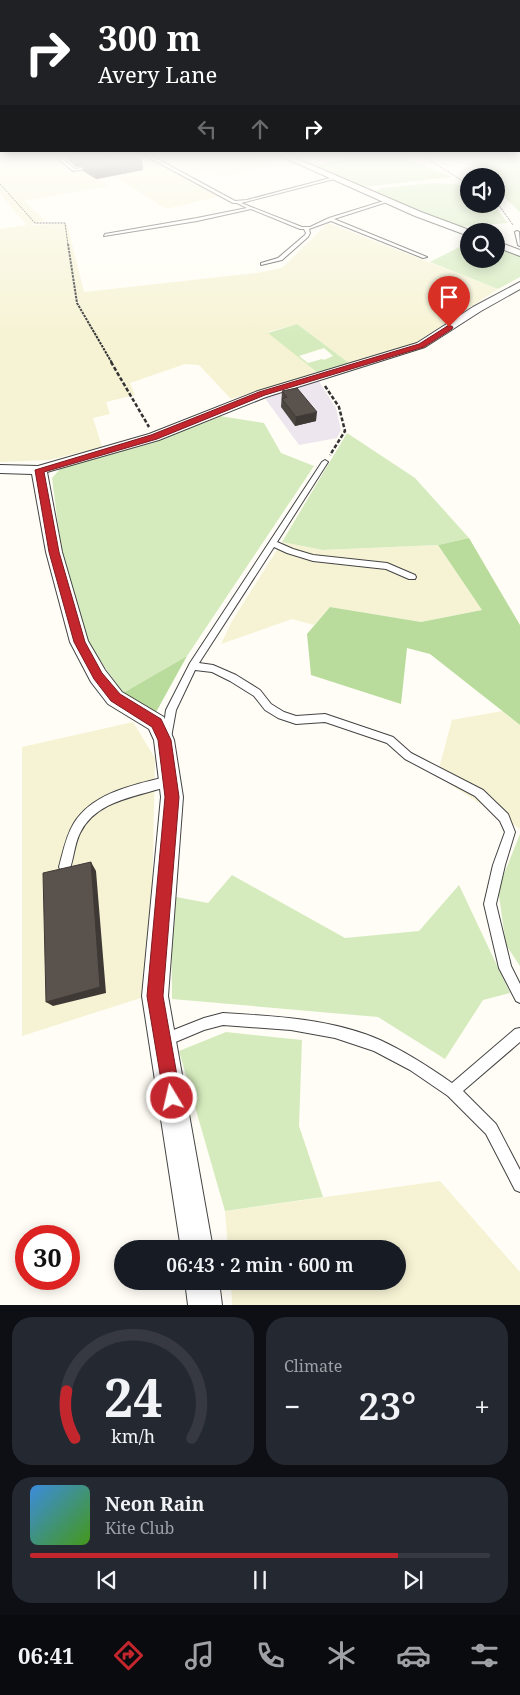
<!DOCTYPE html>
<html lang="en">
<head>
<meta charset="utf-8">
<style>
  :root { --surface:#171b24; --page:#242831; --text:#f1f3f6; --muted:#9ea1a6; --line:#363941; --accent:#c4262e }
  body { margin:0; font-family:"Noto Serif",serif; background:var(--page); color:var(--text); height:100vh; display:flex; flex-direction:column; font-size:19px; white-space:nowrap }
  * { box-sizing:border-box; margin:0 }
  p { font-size:16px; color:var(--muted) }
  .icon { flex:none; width:28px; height:28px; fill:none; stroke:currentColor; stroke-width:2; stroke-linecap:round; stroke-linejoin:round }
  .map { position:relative; height:1305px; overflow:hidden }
  .drawer { display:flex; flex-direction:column; gap:12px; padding:12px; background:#0d0f14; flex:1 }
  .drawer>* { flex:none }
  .guide { position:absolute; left:0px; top:0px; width:520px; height:152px; box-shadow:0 2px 12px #0003; background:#202124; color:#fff; overflow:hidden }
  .controls { position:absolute; left:460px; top:168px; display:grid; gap:10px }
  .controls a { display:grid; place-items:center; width:45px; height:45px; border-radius:50%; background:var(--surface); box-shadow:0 2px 12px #0003; font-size:25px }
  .speed { position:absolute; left:15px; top:1225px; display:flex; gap:10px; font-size:25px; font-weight:700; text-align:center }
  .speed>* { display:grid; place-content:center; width:65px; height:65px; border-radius:50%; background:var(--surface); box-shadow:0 2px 12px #0003; line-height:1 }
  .speed .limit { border:8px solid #d22; background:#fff; color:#111 }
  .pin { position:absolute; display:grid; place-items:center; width:42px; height:42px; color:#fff; margin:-51px -21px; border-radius:50% 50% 50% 0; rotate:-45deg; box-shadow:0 0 5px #0007 }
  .pin .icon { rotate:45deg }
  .me { position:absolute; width:55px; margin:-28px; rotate:351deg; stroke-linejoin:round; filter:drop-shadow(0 0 4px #0008) }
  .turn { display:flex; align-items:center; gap:18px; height:105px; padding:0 15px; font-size:22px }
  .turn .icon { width:65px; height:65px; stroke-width:2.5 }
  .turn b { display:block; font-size:35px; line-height:42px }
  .lanes { display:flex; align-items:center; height:48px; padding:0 15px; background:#0003; justify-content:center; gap:25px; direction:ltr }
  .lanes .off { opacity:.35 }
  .big { font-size:38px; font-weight:600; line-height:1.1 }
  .drawer .tile { flex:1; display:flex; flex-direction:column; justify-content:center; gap:8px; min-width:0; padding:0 18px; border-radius:20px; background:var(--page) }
  .drawer .dial { align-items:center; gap:0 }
  .dial svg { height:130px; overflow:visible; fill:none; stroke:var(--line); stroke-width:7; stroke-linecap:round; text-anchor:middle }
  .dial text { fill:var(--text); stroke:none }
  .song { display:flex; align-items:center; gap:15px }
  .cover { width:60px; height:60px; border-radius:8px; background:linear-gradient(135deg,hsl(210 70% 55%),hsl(100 70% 35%)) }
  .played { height:5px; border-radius:2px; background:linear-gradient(90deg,var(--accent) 80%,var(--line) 80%) }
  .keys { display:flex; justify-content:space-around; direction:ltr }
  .heat { display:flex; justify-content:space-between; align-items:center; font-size:28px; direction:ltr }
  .drawer .tiles { flex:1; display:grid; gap:12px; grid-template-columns:1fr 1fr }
  .tile:last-child { grid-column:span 2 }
  .trip { position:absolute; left:114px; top:1240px; width:292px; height:50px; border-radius:25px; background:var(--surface); box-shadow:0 2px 12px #0003; font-weight:600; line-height:50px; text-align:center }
  .menu { display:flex; height:80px; justify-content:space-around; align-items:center; background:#090b0e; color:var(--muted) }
  .menu .icon { width:35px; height:35px }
  .menu .selected { color:var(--accent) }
  .menu b { font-size:22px; color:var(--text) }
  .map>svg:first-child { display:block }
</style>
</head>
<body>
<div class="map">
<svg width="520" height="1305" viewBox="0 0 520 1305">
  <rect width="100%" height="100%" fill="#fffdf5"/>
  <path fill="#eee6ef" d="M 318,380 L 336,408 L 341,430 L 337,438 L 299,445 L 264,397 Z"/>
  <path fill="#f6f3d4" d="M 0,154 L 249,154 L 273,166 L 222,176 L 209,170 L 190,174 L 225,195 L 166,209 L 116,177 L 101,180 L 108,186 L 24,201 L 44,220 L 30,225 L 67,224 L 84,292 L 257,273 L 282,268 L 328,223 L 498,289 L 415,343 L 349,363 L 297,324 L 268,332 L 318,373 L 231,399 L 199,365 L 185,364 L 130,383 L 135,395 L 106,402 L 110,414 L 93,418 L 102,447 L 49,460 L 0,462 L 0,229 L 27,225 L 0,194 Z
    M 282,542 L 323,550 L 438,545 L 482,610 L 421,622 L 330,607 L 314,625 L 292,619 L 221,644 L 232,621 Z
    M 502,711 L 520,725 L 520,829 L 437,776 L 452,720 Z
    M 133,722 L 155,758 L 150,995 L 22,1036 L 22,747 Z
    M 440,1181 L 520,1272 L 520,1305 L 232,1305 L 231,1281 L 398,1281 L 398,1249 L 228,1249 L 225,1211 Z"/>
  <path fill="#d5ebbd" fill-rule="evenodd" d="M 365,154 L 393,154 L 453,177 L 363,187 L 312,166 Z
    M 520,154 L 520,212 L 505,198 L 496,193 L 496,176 L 486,176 L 493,169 L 467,164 L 493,156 Z
    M 435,183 L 463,185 L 469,187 L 469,204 L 493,204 L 508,223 L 454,227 L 374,192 L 382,188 Z
    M 469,242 L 469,259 L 496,259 L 496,247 L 520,256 L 520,277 L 498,289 L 430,262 Z
    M 297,324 L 349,363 L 318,373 L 268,333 ZM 324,348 L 333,356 L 324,360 L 322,359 L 308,363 L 299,356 Z
    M 220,416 L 264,423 L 281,453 L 314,466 L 187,656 L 123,693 L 88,643 L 62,555 L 52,478 L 61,468 L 152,443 Z
    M 347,433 L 415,478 L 469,538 L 438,545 L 323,550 L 282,542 Z
    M 520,834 L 520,966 L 506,945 L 498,889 Z
    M 232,875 L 345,938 L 419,931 L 459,885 L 510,993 L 483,1000 L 445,1059 L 378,1017 L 172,999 L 171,896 L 208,903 Z
    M 226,1032 L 302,1040 L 299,1126 L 323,1197 L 225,1211 L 179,1051 Z"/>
  <path fill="#b9dc9c" d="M 469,538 L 520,625 L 520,725 L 430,654 L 407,648 L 401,704 L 311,675 L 307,634 L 330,607 L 421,622 L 482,610 L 438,545 Z
    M 187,656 L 155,714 L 123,693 Z"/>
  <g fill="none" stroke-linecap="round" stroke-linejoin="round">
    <g stroke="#444" stroke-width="2">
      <path id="service" d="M 53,154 L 57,154 L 75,169 L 94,166 L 96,167 L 73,171 Z
        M 299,154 L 307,154 L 287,158 L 285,157 Z
        M 148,155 L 150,155 L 235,201 L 247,200 L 334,177 L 334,179 L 241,203 L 302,227 L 310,227 L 329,218 L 387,200 L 387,202 L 334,219 L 427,257 L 423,258 L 331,221 L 309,229 L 310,233 L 308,237 L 282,260 L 261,265 L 261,263 L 278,258 L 305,235 L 306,233 L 304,229 L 300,229 L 251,209 L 197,221 L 104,236 L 105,234 L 197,218 L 247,208 L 237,203 L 233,203 L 148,157 Z
        M 517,231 L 519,232 L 520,246 L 518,245 L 515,232 Z
        M 325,460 L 328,462 L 277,542 L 293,549 L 313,555 L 387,563 L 415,575 L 416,577 L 415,579 L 409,579 L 386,569 L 313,561 L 287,553 L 274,547 L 199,663 L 213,665 L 236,675 L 260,690 L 271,704 L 284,712 L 296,716 L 325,714 L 393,737 L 411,753 L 483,790 L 508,814 L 515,832 L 505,865 L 496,904 L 511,966 L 520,984 L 520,1003 L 516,1001 L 499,968 L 484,904 L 493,865 L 505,832 L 500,821 L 475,796 L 405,759 L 387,743 L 325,722 L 296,724 L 278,718 L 265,710 L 254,696 L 230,681 L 212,672 L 195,670 L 176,710 L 170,743 L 167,744 L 164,743 L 162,740 L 166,710 L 190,663 L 322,462 Z
        M 170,776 L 174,778 L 175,781 L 174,784 C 141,797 97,798 80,833 C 74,845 74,859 69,871 L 65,873 L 61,871 L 59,867 C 63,852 66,836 74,823 C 93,792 137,784 170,776 Z
        M 223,1013 C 274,1016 333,1019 380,1040 C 406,1052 429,1067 452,1083 L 515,1029 L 520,1028 L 520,1042 L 463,1091 L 496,1124 L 520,1170 L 520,1192 L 515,1190 L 486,1134 L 448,1096 L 410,1070 L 374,1051 L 335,1038 L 291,1030 L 223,1025 L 204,1030 L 166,1046 L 161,1045 L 160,1040 L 161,1035 L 204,1018 Z"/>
    </g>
    <g stroke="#444" stroke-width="2">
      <path id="minor" d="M 276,154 L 286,154 L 421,212 L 472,231 L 469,231 L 469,236 L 466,235 L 415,216 Z
        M 496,241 L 520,250 L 520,256 L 496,247 Z
        M 520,282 L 520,289 L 481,311 L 425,347 L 266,397 L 159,440 L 47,472 L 62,552 L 88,641 L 105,670 L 122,692 L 164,717 L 174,740 L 183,797 L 168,996 L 213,1249 L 181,1249 L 142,996 L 161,797 L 154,740 L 149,729 L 108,704 L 91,682 L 70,642 L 46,552 L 32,474 L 0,473 L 0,465 L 38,466 L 149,434 L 258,391 L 417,343 L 473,307 Z
        M 185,1281 L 219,1281 L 222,1305 L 188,1305 Z"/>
    </g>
    <path stroke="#333" stroke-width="1" stroke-dasharray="2 1" stroke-linecap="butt" d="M 420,154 L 469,185
      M 0,159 L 14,154
      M 0,184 L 35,223 L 65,223 L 68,245
      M 496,201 L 513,225"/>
    <path stroke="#333" stroke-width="2" stroke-dasharray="2.5 1" stroke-linecap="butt" d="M 68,244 L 77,303 L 112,363"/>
    <path stroke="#333" stroke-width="2.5" stroke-dasharray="4 2" stroke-linecap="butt" d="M 111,362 L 149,427
      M 325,386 L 339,407 L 345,431 L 330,455"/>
    <use href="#service" fill="#fff" fill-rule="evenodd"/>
    <use href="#minor" fill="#fff" fill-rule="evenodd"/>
  </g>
  <path fill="#4d4742" d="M 61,154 L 133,154 L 142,161 L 143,170 L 96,179 L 83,171 L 82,166 L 76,167 Z
    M 282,391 L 316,421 L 295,426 L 281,407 Z"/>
  <path fill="#3f3936" d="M 94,154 L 127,154 L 82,162 L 82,166 L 76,167 L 74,157 Z
    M 142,161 L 143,170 L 96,179 L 95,170 Z
    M 317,412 L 316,421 L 295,426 L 296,417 Z
    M 91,862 L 96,871 L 106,993 L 53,1006 L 46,1002 Z"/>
  <path fill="#5a524d" stroke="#3f3936" d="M 70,154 L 94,154 L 74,157 Z
    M 124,154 L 133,154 L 142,161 L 95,170 L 82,162 Z
    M 297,388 L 317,412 L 296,417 L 282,399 L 287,397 L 282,391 Z
    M 91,862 L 100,987 L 46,1002 L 43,873 Z"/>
  <linearGradient id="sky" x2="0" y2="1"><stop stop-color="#95c6ee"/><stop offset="0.46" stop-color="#fffefa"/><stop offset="1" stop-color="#fffefa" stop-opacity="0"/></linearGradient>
  <rect width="520" height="337" fill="url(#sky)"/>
  <path fill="#c4262e" stroke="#7f191e" d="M 449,325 L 453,327 L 452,329 L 424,347 L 265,395 L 157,439 L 44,472 L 59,552 L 85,642 L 102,673 L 120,694 L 161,719 L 171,740 L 179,797 L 163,996 L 181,1098 L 179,1104 L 172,1106 L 166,1104 L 164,1098 L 147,996 L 165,797 L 158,740 L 152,727 L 111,701 L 94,679 L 74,642 L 49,552 L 35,470 L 151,435 L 259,392 L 419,344 Z"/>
</svg>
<div class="controls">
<a><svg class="icon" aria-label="sound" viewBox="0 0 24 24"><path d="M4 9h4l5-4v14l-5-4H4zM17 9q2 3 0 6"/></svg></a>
<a><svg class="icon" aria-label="search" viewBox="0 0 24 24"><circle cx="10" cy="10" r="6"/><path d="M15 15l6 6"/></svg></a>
</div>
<div class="speed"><div class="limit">30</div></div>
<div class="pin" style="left:449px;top:327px;background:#d93025"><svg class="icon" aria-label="arrive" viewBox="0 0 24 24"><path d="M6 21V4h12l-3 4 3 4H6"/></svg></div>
<svg class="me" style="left:172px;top:1098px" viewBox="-20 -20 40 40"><circle r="17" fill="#c4262e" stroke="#fff" stroke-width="3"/><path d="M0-11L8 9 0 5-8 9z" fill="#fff"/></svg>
<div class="trip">06:43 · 2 min · 600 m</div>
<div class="guide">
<div class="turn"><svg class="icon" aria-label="right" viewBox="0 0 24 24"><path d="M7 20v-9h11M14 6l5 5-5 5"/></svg><div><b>300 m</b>Avery Lane</div></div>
<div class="lanes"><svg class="icon off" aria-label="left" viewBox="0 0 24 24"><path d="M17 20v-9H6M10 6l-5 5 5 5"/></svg><svg class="icon off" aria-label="ahead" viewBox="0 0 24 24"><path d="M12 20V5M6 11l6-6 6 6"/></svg><svg class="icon" aria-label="right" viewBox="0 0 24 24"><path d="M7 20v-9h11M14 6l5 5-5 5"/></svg></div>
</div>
</div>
<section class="drawer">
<div class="tiles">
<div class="tile dial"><svg viewBox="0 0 100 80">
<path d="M14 69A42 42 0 1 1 86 69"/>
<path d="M14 69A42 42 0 0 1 9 40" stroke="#c4262e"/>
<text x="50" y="56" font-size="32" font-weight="700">24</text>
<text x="50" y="72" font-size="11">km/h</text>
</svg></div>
<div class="tile"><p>Climate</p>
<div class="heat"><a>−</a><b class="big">23°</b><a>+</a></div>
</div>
<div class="tile">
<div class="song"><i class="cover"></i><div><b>Neon Rain</b><p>Kite Club</p></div></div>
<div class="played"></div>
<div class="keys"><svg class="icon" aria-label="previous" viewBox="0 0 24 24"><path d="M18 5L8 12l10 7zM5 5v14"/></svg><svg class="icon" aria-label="pause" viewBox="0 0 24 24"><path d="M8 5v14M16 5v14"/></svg><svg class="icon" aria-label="next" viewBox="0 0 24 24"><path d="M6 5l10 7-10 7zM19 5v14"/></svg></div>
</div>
</div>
</section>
<nav class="menu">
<b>06:41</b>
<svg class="icon selected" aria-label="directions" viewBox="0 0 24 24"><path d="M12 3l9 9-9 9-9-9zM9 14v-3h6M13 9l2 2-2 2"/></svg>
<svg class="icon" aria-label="music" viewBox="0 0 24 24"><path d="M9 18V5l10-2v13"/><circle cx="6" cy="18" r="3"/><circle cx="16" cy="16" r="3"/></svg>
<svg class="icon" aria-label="phone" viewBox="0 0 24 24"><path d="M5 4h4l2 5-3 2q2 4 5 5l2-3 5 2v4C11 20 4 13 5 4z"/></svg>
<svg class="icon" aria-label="climate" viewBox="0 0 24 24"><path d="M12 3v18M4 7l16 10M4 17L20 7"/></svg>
<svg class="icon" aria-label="car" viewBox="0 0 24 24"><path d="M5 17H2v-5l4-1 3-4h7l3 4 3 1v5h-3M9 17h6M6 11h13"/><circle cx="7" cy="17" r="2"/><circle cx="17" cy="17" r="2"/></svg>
<svg class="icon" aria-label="filters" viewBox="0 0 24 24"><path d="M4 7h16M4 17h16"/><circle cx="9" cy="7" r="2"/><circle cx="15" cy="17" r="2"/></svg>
</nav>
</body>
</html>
